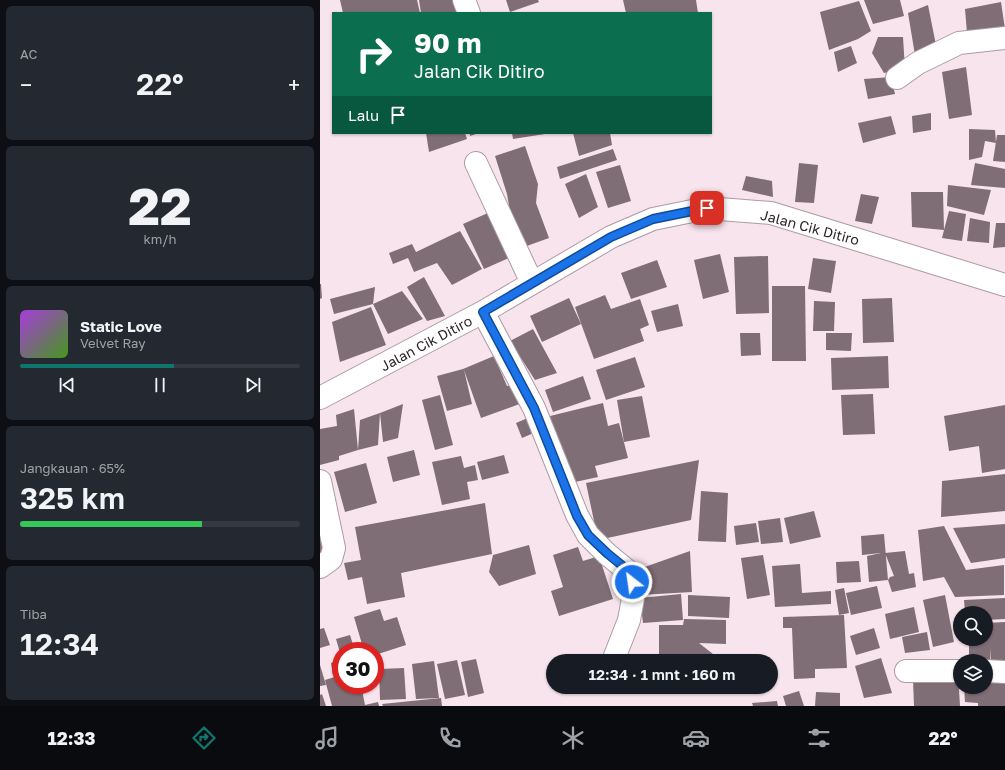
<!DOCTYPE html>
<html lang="id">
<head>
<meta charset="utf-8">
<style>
  :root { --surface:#171b24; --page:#242831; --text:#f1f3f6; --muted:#9ea1a6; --line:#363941; --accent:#0f766e }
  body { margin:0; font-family:"Golos Text",sans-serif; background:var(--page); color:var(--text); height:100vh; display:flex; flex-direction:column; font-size:15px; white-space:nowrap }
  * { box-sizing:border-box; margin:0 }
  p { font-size:13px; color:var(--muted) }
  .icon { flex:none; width:22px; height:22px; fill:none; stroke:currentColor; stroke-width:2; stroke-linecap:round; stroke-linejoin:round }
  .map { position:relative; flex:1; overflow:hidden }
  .panel { display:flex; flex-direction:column; gap:6px; padding:6px; background:#0d0f14; width:320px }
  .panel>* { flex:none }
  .hud { position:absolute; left:12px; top:12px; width:380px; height:122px; border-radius:0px; box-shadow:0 1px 3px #0004; background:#0b6e4f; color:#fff; overflow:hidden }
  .controls { position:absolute; left:633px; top:606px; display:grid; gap:8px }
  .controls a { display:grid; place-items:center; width:40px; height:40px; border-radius:50%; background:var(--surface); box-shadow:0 1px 3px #0004; font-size:20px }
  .speed { position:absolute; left:12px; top:642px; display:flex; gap:8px; font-size:20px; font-weight:700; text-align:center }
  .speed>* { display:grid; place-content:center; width:52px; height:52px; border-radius:50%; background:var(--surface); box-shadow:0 1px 3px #0004; line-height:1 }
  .speed .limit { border:6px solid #d22; background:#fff; color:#111 }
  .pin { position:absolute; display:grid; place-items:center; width:34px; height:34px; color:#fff; margin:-17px; border-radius:8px; box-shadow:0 2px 6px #0006 }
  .me { position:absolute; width:44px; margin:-22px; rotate:330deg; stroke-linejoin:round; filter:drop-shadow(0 0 3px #0008) }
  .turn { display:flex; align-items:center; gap:14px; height:84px; padding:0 16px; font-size:18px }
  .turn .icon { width:52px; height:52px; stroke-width:2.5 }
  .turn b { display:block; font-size:28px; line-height:34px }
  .then { display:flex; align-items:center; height:38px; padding:0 16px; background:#0003; gap:8px; font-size:15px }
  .big { font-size:30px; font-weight:600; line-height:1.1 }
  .panel .tile { flex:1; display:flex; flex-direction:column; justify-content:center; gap:6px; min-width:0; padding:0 14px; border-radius:6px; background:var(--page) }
  .panel .dial { align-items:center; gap:0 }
  .dial b { font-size:52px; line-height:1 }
  .song { display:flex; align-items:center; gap:12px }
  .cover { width:48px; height:48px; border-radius:6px; background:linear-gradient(135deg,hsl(280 70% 55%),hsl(100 70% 35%)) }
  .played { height:4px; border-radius:2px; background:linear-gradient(90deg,var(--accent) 55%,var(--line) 55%) }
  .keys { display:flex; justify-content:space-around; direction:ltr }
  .heat { display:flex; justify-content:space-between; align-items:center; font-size:22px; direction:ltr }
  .charge { height:6px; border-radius:3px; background:linear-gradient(90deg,#34c759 65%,var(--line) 0) }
  .trip { position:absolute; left:226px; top:654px; width:232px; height:40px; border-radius:20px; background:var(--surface); box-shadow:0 1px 3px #0004; font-weight:600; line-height:40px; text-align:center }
  .tabs { display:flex; height:64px; justify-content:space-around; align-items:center; background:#090b0e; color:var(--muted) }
  .tabs .icon { width:28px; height:28px }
  .tabs .selected { color:var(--accent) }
  .tabs b { font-size:18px; color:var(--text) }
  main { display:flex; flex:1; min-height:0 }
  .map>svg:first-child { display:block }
</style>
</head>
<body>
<main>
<section class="panel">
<div class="tile"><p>AC</p>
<div class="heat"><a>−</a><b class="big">22°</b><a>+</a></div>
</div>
<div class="tile dial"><b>22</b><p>km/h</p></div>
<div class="tile">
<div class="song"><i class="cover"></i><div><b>Static Love</b><p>Velvet Ray</p></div></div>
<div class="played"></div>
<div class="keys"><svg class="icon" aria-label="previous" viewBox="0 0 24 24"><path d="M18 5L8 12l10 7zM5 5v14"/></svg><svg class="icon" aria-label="pause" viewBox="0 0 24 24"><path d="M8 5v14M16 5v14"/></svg><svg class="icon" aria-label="next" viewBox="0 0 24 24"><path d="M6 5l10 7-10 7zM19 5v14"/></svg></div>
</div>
<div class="tile"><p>Jangkauan · 65%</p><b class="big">325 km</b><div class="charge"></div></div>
<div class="tile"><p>Tiba</p><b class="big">12:34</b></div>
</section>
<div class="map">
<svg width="685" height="706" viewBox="0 0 685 706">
  <rect width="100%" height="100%" fill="#f8e4ec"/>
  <path fill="#7f6e75" d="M 20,0 L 97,0 L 100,13 L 23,13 Z
    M 99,0 L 137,0 L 140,13 L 101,13 Z
    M 186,0 L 218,0 L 219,2 L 190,12 Z
    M 303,0 L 376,0 L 378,13 L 306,13 Z
    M 544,0 L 580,0 L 584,16 L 553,24 Z
    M 539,1 L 551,31 L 538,39 L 509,50 L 500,12 Z
    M 681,2 L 685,29 L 647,33 L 645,9 Z
    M 608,5 L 617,50 L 595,55 L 588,13 Z
    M 558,37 L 583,37 L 585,69 L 564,73 L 552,53 Z
    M 531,46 L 537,63 L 518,72 L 514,52 Z
    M 646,67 L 652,115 L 629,119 L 622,72 Z
    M 571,77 L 575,94 L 548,99 L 544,79 Z
    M 611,113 L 611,130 L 593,133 L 592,116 Z
    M 571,116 L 576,134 L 543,143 L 538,123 Z
    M 649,129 L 675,130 L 676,143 L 665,141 L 662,157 L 649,160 Z
    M 106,133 L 145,133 L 147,139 L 109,152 Z
    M 150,133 L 159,133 L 150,136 Z
    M 192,133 L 224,133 L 225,134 L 193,139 Z
    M 253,133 L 290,133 L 292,145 L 259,156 Z
    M 677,135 L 685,135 L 685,162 L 673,161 Z
    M 205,146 L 218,184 L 216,203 L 229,238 L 204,247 L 191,217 L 187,194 L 175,156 Z
    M 293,149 L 297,160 L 240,179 L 237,167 Z
    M 479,163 L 498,165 L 494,203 L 475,202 Z
    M 655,163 L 685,169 L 685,188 L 651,185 Z
    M 300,165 L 311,201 L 288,208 L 276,172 Z
    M 266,174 L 278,207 L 259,218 L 245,184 Z
    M 426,176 L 452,181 L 453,197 L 422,190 Z
    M 628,185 L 671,190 L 664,215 L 627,206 Z
    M 591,192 L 623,192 L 624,230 L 629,211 L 646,214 L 642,241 L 622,238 L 624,230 L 592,227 Z
    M 541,194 L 559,197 L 552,224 L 535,221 Z
    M 170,212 L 191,257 L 164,269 L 143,224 Z
    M 650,218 L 670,222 L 669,243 L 647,241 Z
    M 676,223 L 685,223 L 685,247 L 673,248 Z
    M 140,231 L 162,269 L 132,285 L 117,263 L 94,272 L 88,258 L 73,264 L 69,253 L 92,244 L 96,252 Z
    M 400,254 L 409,292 L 383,299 L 374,260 Z
    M 448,256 L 449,313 L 416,314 L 414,257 Z
    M 493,258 L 516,261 L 511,293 L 488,289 Z
    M 337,260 L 347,287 L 311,299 L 301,273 Z
    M 104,277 L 125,316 L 107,321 L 87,287 Z
    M 0,284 L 1,284 L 2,298 L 0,299 Z
    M 452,286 L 485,286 L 486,361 L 452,361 Z
    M 55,287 L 53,304 L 14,314 L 10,299 Z
    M 82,291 L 103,319 L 68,334 L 53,304 Z
    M 285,295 L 291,309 L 320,299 L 329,325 L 320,329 L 324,341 L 274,359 L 255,307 Z
    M 249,298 L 261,324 L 222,342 L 210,316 Z
    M 572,298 L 574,342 L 543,343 L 542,299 Z
    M 494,301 L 515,302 L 514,331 L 493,331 Z
    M 358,304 L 363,326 L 337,332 L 331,311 Z
    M 51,307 L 66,345 L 20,362 L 12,322 Z
    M 213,329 L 237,373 L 215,380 L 190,341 Z
    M 420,333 L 440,333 L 441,355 L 421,356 Z
    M 506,333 L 532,333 L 531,351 L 506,350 Z
    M 174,356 L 187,386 L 198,383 L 205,402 L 161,418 L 144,370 L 152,404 L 127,411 L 117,376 L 143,369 Z
    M 568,356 L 569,388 L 512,390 L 511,358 Z
    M 315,357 L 325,387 L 286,400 L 276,370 Z
    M 263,376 L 271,399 L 233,412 L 225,390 Z
    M 553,394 L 555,434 L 523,435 L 521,395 Z
    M 120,395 L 133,445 L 115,450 L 102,400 Z
    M 322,396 L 330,437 L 304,442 L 297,400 Z
    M 283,403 L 288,426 L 299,423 L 308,458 L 275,466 L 278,477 L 246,484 L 230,416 Z
    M 83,404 L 78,438 L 63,442 L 60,413 Z
    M 685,405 L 685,469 L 662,473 L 659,446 L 629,451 L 624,416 Z
    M 34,409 L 38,450 L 19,456 L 19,460 L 0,465 L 0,429 L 17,426 L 16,415 Z
    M 60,413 L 58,445 L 38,450 L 40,420 Z
    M 210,417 L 216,432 L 202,438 L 196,423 Z
    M 94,450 L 100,475 L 73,482 L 67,457 Z
    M 184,455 L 189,473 L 162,480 L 157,462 Z
    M 141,456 L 144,468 L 155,465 L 158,480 L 147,482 L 150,499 L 122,505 L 112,462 Z
    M 379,460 L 371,520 L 278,540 L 266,483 Z
    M 46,463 L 57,503 L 25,512 L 14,472 Z
    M 685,474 L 685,511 L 621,517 L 622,481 Z
    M 381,491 L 408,493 L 406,542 L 378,541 Z
    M 165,503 L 172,554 L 81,573 L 85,597 L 47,604 L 42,577 L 28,580 L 24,563 L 41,560 L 35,527 Z
    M 494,511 L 501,537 L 470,544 L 464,518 Z
    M 0,518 L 8,551 L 0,553 Z
    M 460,518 L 463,542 L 441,544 L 438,521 Z
    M 436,523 L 439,542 L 416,545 L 414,526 Z
    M 685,524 L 685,558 L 651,563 L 633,528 Z
    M 624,526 L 646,570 L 684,565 L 684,595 L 635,597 L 624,577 L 603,581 L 598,530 Z
    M 564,534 L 568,580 L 549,582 L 547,556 L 561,553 L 542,555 L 541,536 Z
    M 209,545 L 216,574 L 179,586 L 169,572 L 173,555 Z
    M 258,547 L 263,561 L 279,556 L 293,599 L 239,616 L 231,591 L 243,587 L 233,555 Z
    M 370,551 L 372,592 L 320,595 L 319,569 Z
    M 585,551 L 589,574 L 594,573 L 596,587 L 572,592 L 568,580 L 570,577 L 574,576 L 565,553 Z
    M 443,555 L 450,595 L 427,599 L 421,558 Z
    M 539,561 L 541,582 L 517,583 L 516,562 Z
    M 480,564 L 482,593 L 511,591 L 511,604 L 455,607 L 452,566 Z
    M 557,586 L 562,608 L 531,615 L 526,593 Z
    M 524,588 L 529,613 L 519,615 L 515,590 Z
    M 361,594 L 363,620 L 323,623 L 320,598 Z
    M 368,595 L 410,597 L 409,618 L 368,616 Z
    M 625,595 L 634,642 L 613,647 L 603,600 Z
    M 685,598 L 685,619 L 666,620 L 666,613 L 645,613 L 644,600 Z
    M 594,607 L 599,632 L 570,639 L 565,614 Z
    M 60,609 L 64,621 L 77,617 L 86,645 L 55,655 L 55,651 L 44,651 L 34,617 Z
    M 524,615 L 527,668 L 495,669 L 495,678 L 474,679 L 472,628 L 463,628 L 463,617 Z
    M 364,619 L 406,620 L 406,644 L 379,643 L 398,658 L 421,658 L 421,661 L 366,661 L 363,656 L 339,656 L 339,625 L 363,625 Z
    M 685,622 L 685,663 L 671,665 L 670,648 L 670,665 L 666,661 L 649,661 L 649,639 L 666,639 L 666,623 Z
    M 4,628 L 10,645 L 0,648 L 0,629 Z
    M 554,628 L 560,648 L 536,655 L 530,636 Z
    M 607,632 L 610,650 L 585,653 L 582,637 Z
    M 30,635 L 35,651 L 21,651 L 21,656 L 16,639 Z
    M 561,658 L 572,693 L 544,698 L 535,666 Z
    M 156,659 L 164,693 L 148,697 L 141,662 Z
    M 137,660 L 145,695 L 125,699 L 117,664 Z
    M 21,661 L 21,674 L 13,675 L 11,663 Z
    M 114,661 L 119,698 L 96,699 L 92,664 Z
    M 0,665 L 6,685 L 0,686 Z
    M 84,668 L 86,699 L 60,700 L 59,669 Z
    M 685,673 L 685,706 L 658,706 L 658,703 L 645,702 L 644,687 L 666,687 L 666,675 Z
    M 638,674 L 640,706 L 594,706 L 593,680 Z
    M 21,675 L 21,685 L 41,685 L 45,705 L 58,702 L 59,706 L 12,706 L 5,680 Z
    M 479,691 L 484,706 L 466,706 L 463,696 Z
    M 496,692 L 520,693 L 520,706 L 495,706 Z
    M 2,694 L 6,706 L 0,706 L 0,695 Z
    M 121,698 L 122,706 L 63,706 L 62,704 Z
    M 457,701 L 458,706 L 433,706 L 432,703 Z"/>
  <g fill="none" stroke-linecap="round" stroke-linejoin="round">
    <g stroke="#ad9aa3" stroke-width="24">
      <path id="minor" d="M 144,0 L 149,13
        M 577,78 L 598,63 L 639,43 L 685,38
        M 156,163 L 212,283
        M 163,312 L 214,408 L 257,515 L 268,535 L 287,554 L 309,572 L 314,593 L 309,620 L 293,661
        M 0,398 L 163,312 L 291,237 L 333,219 L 387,208 L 451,213 L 685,285
        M 0,481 L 14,548 L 11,559 L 0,567
        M 586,671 L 640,671
        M 666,671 L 685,672"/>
    </g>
    <use href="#minor" stroke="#fff" stroke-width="22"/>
  </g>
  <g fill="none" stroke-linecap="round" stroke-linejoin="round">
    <g stroke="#114b97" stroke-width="10">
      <path id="route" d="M 312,582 L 310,572 L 288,554 L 268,535 L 257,516 L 214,408 L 163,312 L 291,237 L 333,219 L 387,208"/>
    </g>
    <use href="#route" stroke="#1a73e8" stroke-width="7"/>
  </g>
  <g text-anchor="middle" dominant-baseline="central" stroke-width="3.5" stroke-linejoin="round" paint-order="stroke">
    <g font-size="14" fill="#2d2629" stroke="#fff">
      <text transform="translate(490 227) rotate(15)">Jalan Cik Ditiro</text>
      <text transform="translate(106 343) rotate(-28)">Jalan Cik Ditiro</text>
    </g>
  </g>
</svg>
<div class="controls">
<a><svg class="icon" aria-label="search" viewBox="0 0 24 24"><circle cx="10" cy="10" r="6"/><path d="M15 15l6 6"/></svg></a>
<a><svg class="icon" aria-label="layers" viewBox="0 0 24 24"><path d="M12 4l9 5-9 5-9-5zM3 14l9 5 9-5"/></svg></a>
</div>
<div class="speed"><div class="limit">30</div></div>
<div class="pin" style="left:387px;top:208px;background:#d93025"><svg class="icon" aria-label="arrive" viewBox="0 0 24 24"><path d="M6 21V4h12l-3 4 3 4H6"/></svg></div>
<svg class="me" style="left:312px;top:582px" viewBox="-20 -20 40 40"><circle r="17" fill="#1a73e8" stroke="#fff" stroke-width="3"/><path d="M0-11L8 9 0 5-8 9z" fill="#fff"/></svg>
<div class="trip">12:34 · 1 mnt · 160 m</div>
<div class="hud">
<div class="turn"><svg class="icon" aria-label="right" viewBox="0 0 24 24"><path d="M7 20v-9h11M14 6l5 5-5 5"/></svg><div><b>90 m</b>Jalan Cik Ditiro</div></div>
<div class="then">Lalu<svg class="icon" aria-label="arrive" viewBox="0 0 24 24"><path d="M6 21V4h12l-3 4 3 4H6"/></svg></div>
</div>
</div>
</main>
<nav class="tabs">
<b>12:33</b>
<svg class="icon selected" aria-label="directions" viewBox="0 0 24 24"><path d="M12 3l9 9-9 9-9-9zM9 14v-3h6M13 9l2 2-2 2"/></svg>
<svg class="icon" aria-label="music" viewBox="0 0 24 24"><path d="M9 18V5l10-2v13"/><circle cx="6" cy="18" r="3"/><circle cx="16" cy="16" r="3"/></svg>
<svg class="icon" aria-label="phone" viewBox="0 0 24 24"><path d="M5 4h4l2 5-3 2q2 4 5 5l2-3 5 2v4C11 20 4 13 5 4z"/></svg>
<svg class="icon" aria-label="climate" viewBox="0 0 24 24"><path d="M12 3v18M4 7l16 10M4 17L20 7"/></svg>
<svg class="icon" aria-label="car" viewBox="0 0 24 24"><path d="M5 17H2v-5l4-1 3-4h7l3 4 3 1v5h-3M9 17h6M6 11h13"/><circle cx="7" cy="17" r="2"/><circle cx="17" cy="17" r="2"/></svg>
<svg class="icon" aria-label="filters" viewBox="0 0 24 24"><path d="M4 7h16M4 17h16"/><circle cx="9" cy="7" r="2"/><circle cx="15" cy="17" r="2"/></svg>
<b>22°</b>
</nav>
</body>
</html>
